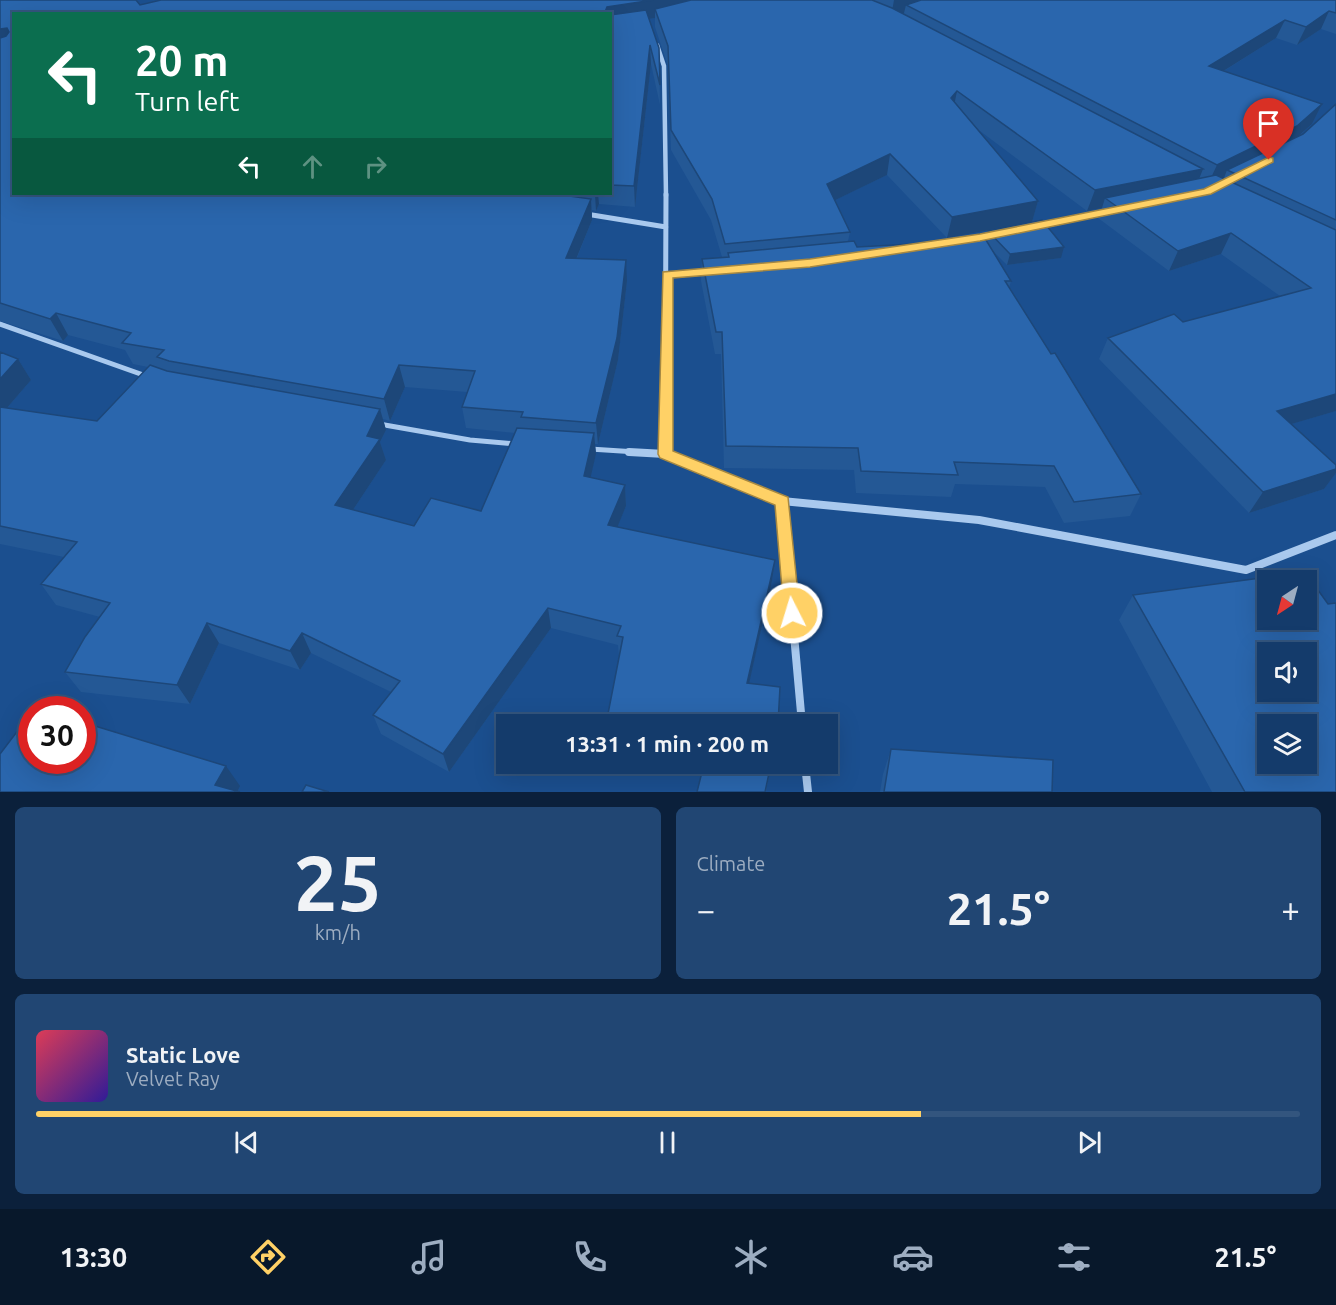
<!DOCTYPE html>
<html lang="en">
<head>
<meta charset="utf-8">
<style>
  :root { --surface:#143b6b; --page:#214673; --text:#f1f3f6; --muted:#9dadc1; --line:#33557e; --accent:#ffd166 }
  body { margin:0; font-family:Ubuntu,sans-serif; background:var(--page); color:var(--text); height:100vh; display:flex; flex-direction:column; font-size:22px; white-space:nowrap }
  * { box-sizing:border-box; margin:0 }
  p { font-size:20px; color:var(--muted) }
  .icon { flex:none; width:33px; height:33px; fill:none; stroke:currentColor; stroke-width:2; stroke-linecap:round; stroke-linejoin:round }
  .map { position:relative; height:792px; overflow:hidden }
  .panel { display:flex; flex-direction:column; gap:15px; padding:15px; background:#0b203b; flex:1 }
  .panel>* { flex:none }
  .top-card { position:absolute; left:12px; top:12px; width:600px; height:183px; border-radius:0px; box-shadow:0 6px 24px #0002,0 0 0 2px var(--line); background:#0b6e4f; color:#fff; overflow:hidden }
  .needle { width:39px; rotate:216deg }
  .fabs { position:absolute; left:1257px; top:570px; display:grid; gap:12px }
  .fabs a { display:grid; place-items:center; width:60px; height:60px; border-radius:0px; background:var(--surface); box-shadow:0 6px 24px #0002,0 0 0 2px var(--line); font-size:30px }
  .speed { position:absolute; left:18px; top:696px; display:flex; gap:12px; font-size:30px; font-weight:700; text-align:center }
  .speed>* { display:grid; place-content:center; width:78px; height:78px; border-radius:50%; background:var(--surface); box-shadow:0 6px 24px #0002,0 0 0 2px var(--line); line-height:1 }
  .speed .limit { border:9px solid #d22; background:#fff; color:#111 }
  .pin { position:absolute; display:grid; place-items:center; width:51px; height:51px; color:#fff; margin:-62px -26px; border-radius:50% 50% 50% 0; rotate:-45deg; box-shadow:0 0 6px #0007 }
  .pin .icon { rotate:45deg }
  .me { position:absolute; width:66px; margin:-33px; rotate:355deg; stroke-linejoin:round; filter:drop-shadow(0 0 4px #0008) }
  .turn { display:flex; align-items:center; gap:21px; height:126px; padding:0 24px; font-size:27px }
  .turn .icon { width:78px; height:78px; stroke-width:2.5 }
  .turn b { display:block; font-size:42px; line-height:51px }
  .lanes { display:flex; align-items:center; height:57px; padding:0 24px; background:#0003; justify-content:center; gap:30px; direction:ltr }
  .lanes .off { opacity:.35 }
  .big { font-size:45px; font-weight:700; line-height:1.1 }
  .panel .card { flex:1; display:flex; flex-direction:column; justify-content:center; gap:9px; min-width:0; padding:0 21px; border-radius:9px; background:var(--page) }
  .panel .dial { align-items:center; gap:0 }
  .dial b { font-size:78px; line-height:1 }
  .song { display:flex; align-items:center; gap:18px }
  .cover { width:72px; height:72px; border-radius:9px; background:linear-gradient(135deg,hsl(350 70% 55%),hsl(250 70% 35%)) }
  .played { height:6px; border-radius:3px; background:linear-gradient(90deg,var(--accent) 70%,var(--line) 70%) }
  .keys { display:flex; justify-content:space-around; direction:ltr }
  .heat { display:flex; justify-content:space-between; align-items:center; font-size:33px; direction:ltr }
  .panel .tiles { flex:1; display:grid; gap:15px; grid-template-columns:1fr 1fr }
  .card:last-child { grid-column:span 2 }
  .trip { position:absolute; left:496px; top:714px; width:342px; height:60px; border-radius:0px; background:var(--surface); box-shadow:0 6px 24px #0002,0 0 0 2px var(--line); font-weight:700; line-height:60px; text-align:center }
  .tabs { display:flex; height:96px; justify-content:space-around; align-items:center; background:#08182b; color:var(--muted) }
  .tabs .icon { width:42px; height:42px }
  .tabs .current { color:var(--accent) }
  .tabs b { font-size:27px; color:var(--text) }
  .map>svg:first-child { display:block }
</style>
</head>
<body>
<div class="map">
<svg width="1336" height="792" viewBox="0 0 1336 792">
  <rect width="100%" height="100%" fill="#1b4f8f"/>
  <g fill="none" stroke-linecap="round" stroke-linejoin="round">
    <path stroke="#a9c9ee" stroke-width="4.5" d="M 657,45 L 664,66 L 666,196"/>
    <path stroke="#a9c9ee" stroke-width="5" d="M 586,214 L 666,227
      M 1039,226 L 1105,212
      M 948,242 L 994,235
      M 667,275 L 708,271
      M 0,324 L 149,377
      M 379,424 L 470,440 L 517,444
      M 590,449 L 652,453
      M 665,453 L 666,194"/>
    <path stroke="#a9c9ee" stroke-width="8" d="M 629,452 L 665,454 L 782,501 L 979,520 L 1246,570 L 1336,535
      M 665,454 L 665,452
      M 782,501 L 802,724
      M 805,764 L 808,792"/>
  </g>
  <path fill="#245895" fill-rule="evenodd" d="M 0,0 L 140,5 L 161,0 L 1336,0 L 1336,34 L 1321,29 L 1297,45 L 1276,38 L 1224,71 L 1322,104 L 1312,124 L 1300,135 L 1303,134 L 1336,104 L 1336,411 L 1291,424 L 1336,465 L 1336,473 L 1324,489 L 1249,513 L 1099,359 L 1108,338 L 1183,322 L 1280,296 L 1221,254 L 1169,271 L 1098,218 L 1102,208 L 1087,211 L 976,128 L 1038,201 L 1032,222 L 1061,258 L 1007,265 L 992,250 L 1011,281 L 1009,288 L 1141,494 L 1130,516 L 1064,523 L 1045,487 L 955,484 L 951,497 L 856,493 L 854,470 L 724,468 L 721,354 L 715,354 L 701,281 L 702,259 L 722,257 L 711,220 L 671,150 L 668,66 L 655,27 L 655,18 L 649,19 L 659,48 L 660,105 L 651,64 L 635,207 L 599,204 L 596,211 L 592,210 L 592,220 L 577,258 L 627,281 L 618,360 L 598,444 L 595,444 L 596,454 L 590,477 L 625,485 L 626,506 L 617,527 L 775,560 L 772,581 L 749,683 L 778,724 L 619,656 L 618,645 L 551,628 L 449,772 L 381,734 L 373,715 L 391,692 L 311,653 L 300,670 L 219,643 L 190,704 L 81,692 L 65,672 L 100,617 L 56,605 L 41,584 L 64,557 L 0,544 L 0,352 L 18,359 L 31,380 L 7,408 L 97,421 L 148,367 L 133,364 L 125,350 L 68,335 L 63,341 L 0,321 ZM 14,14 L 610,14 L 610,194 L 14,194 ZM 887,175 L 947,238 L 1028,223 L 988,231 L 986,240 L 857,247 L 848,241 L 850,232 L 835,200 ZM 405,387 L 467,392 L 462,407 L 466,428 L 515,433 L 481,511 L 414,526 L 353,510 L 386,460 L 380,442 L 386,430 L 383,419 L 390,421 Z
    M 1133,595 L 1328,604 L 1336,792 L 1212,792 L 1119,620 Z
    M 891,749 L 1052,792 L 880,792 L 883,774 Z
    M 704,764 L 774,764 L 773,772 L 770,771 L 766,792 L 697,792 Z"/>
  <path fill="#1d4779" d="M 653,0 L 727,0 L 655,9 L 655,18 L 610,25 L 610,14 L 605,14 L 607,7 Z
    M 894,0 L 949,0 L 906,5 L 904,13 L 891,17 Z
    M 1329,11 L 1321,29 L 1297,45 L 1306,27 Z
    M 1285,20 L 1276,38 L 1201,85 L 1209,66 Z
    M 7,28 L 14,42 L 0,50 L 0,29 Z
    M 650,45 L 651,64 L 635,207 L 634,186 Z
    M 957,91 L 953,111 L 951,98 Z
    M 1322,104 L 1312,124 L 1287,146 L 1227,170 L 1224,178 L 1207,186 L 1217,165 Z
    M 890,154 L 887,175 L 825,205 L 827,184 Z
    M 1203,169 L 1195,189 L 1105,198 L 1102,208 L 1087,211 L 1095,190 Z
    M 595,194 L 598,194 L 599,204 L 596,211 Z
    M 591,199 L 592,220 L 568,279 L 566,258 Z
    M 1038,201 L 1032,222 L 947,238 L 952,217 Z
    M 1231,233 L 1221,254 L 1169,271 L 1178,251 Z
    M 1064,247 L 1061,258 L 1007,265 L 1010,254 Z
    M 626,260 L 627,281 L 618,360 L 598,444 L 596,423 Z
    M 56,313 L 68,335 L 63,341 L 50,319 Z
    M 18,359 L 31,380 L 0,416 L 0,379 Z
    M 399,365 L 405,387 L 390,421 L 384,399 Z
    M 1336,394 L 1336,411 L 1264,432 L 1277,411 Z
    M 380,409 L 386,430 L 380,442 L 386,460 L 343,525 L 335,505 Z
    M 594,433 L 596,454 L 586,497 L 584,476 Z
    M 1336,469 L 1336,473 L 1324,489 L 1249,513 L 1263,492 Z
    M 625,485 L 626,506 L 610,545 L 608,525 Z
    M 775,560 L 772,581 L 745,702 L 747,683 Z
    M 548,608 L 551,628 L 449,772 L 443,754 Z
    M 207,623 L 219,643 L 190,704 L 177,685 Z
    M 302,633 L 311,653 L 300,670 L 290,651 Z
    M 226,766 L 240,786 L 237,792 L 215,785 Z"/>
  <path fill="#2a66ad" stroke="#1d4779" stroke-width="1.5" fill-rule="evenodd" d="M 0,0 L 136,0 L 140,5 L 161,0 L 653,0 L 607,7 L 605,12 L 607,14 L 14,14 L 14,194 L 555,194 L 591,199 L 566,258 L 626,260 L 617,338 L 596,423 L 521,417 L 523,412 L 462,407 L 475,371 L 399,365 L 384,399 L 169,361 L 157,357 L 164,350 L 122,343 L 131,333 L 56,313 L 50,319 L 0,303 L 0,38 L 6,36 L 9,32 L 7,28 L 0,29 Z
    M 691,0 L 872,0 L 892,8 L 1203,169 L 1095,190 L 957,91 L 951,98 L 1038,201 L 952,217 L 890,154 L 827,184 L 850,232 L 725,244 L 712,199 L 671,130 L 668,46 L 655,9 Z
    M 921,0 L 1336,0 L 1336,13 L 1329,11 L 1306,27 L 1285,20 L 1209,66 L 1322,104 L 1297,126 L 1217,165 L 906,5 Z
    M 646,10 L 659,48 L 660,85 L 650,45 L 634,186 L 610,185 L 610,15 Z
    M 1336,104 L 1336,220 L 1227,170 L 1303,134 Z
    M 1216,175 L 1336,230 L 1336,394 L 1277,411 L 1336,465 L 1336,469 L 1263,492 L 1108,338 L 1174,314 L 1183,322 L 1311,288 L 1231,233 L 1178,251 L 1105,198 Z
    M 1042,220 L 1064,247 L 1010,254 L 988,231 Z
    M 986,240 L 1011,281 L 1005,281 L 1051,354 L 1055,353 L 1141,494 L 1074,502 L 1054,466 L 954,462 L 958,475 L 861,471 L 858,448 L 726,446 L 722,332 L 716,332 L 702,259 L 729,257 L 728,253 L 854,241 L 857,247 Z
    M 0,352 L 18,359 L 0,379 Z
    M 150,365 L 167,371 L 380,409 L 367,436 L 380,439 L 335,505 L 414,526 L 431,498 L 481,511 L 517,428 L 594,433 L 584,476 L 625,485 L 608,525 L 775,560 L 747,683 L 780,687 L 778,724 L 606,724 L 623,637 L 617,636 L 621,626 L 548,608 L 443,754 L 373,715 L 400,681 L 302,633 L 290,651 L 207,623 L 177,685 L 65,672 L 85,637 L 110,603 L 41,584 L 77,542 L 0,526 L 0,407 L 97,421 Z
    M 1305,572 L 1328,604 L 1336,603 L 1336,792 L 1245,792 L 1133,595 ZM 1268,580 L 1306,580 L 1306,620 L 1268,620 ZM 1268,652 L 1306,652 L 1306,692 L 1268,692 ZM 1268,724 L 1306,724 L 1306,764 L 1268,764 Z
    M 35,707 L 43,710 L 33,710 Z
    M 32,712 L 32,760 L 82,760 L 82,722 L 226,766 L 215,785 L 240,792 L 0,792 L 0,754 Z
    M 891,749 L 1053,760 L 1052,792 L 884,792 Z
    M 704,764 L 771,764 L 765,792 L 697,792 Z
    M 306,785 L 329,792 L 302,792 Z"/>
  <path fill="#ffd166" stroke="#a68842" stroke-width="1.5" d="M 1269,157 L 1273,158 L 1273,162 L 1211,194 L 980,241 L 810,267 L 673,278 L 673,451 L 788,497 L 800,613 L 798,618 L 792,620 L 786,618 L 784,613 L 775,505 L 660,458 L 658,454 L 663,272 L 810,259 L 980,234 L 1204,189 Z"/>
</svg>
<div class="fabs">
<a><svg class="needle" viewBox="-14 -14 28 28"><path d="M0-13l5 13h-10z" fill="#e53935"/><path d="M0 13l5-13h-10z" fill="#9dadc1"/></svg></a>
<a><svg class="icon" aria-label="sound" viewBox="0 0 24 24"><path d="M4 9h4l5-4v14l-5-4H4zM17 9q2 3 0 6"/></svg></a>
<a><svg class="icon" aria-label="layers" viewBox="0 0 24 24"><path d="M12 4l9 5-9 5-9-5zM3 14l9 5 9-5"/></svg></a>
</div>
<div class="speed"><div class="limit">30</div></div>
<div class="pin" style="left:1269px;top:160px;background:#d93025"><svg class="icon" aria-label="arrive" viewBox="0 0 24 24"><path d="M6 21V4h12l-3 4 3 4H6"/></svg></div>
<svg class="me" style="left:792px;top:613px" viewBox="-20 -20 40 40"><circle r="17" fill="#ffd166" stroke="#fff" stroke-width="3"/><path d="M0-11L8 9 0 5-8 9z" fill="#fff"/></svg>
<div class="trip">13:31 · 1 min · 200 m</div>
<div class="top-card">
<div class="turn"><svg class="icon" aria-label="left" viewBox="0 0 24 24"><path d="M17 20v-9H6M10 6l-5 5 5 5"/></svg><div><b>20 m</b>Turn left</div></div>
<div class="lanes"><svg class="icon" aria-label="left" viewBox="0 0 24 24"><path d="M17 20v-9H6M10 6l-5 5 5 5"/></svg><svg class="icon off" aria-label="ahead" viewBox="0 0 24 24"><path d="M12 20V5M6 11l6-6 6 6"/></svg><svg class="icon off" aria-label="right" viewBox="0 0 24 24"><path d="M7 20v-9h11M14 6l5 5-5 5"/></svg></div>
</div>
</div>
<section class="panel">
<div class="tiles">
<div class="card dial"><b>25</b><p>km/h</p></div>
<div class="card"><p>Climate</p>
<div class="heat"><a>−</a><b class="big">21.5°</b><a>+</a></div>
</div>
<div class="card">
<div class="song"><i class="cover"></i><div><b>Static Love</b><p>Velvet Ray</p></div></div>
<div class="played"></div>
<div class="keys"><svg class="icon" aria-label="previous" viewBox="0 0 24 24"><path d="M18 5L8 12l10 7zM5 5v14"/></svg><svg class="icon" aria-label="pause" viewBox="0 0 24 24"><path d="M8 5v14M16 5v14"/></svg><svg class="icon" aria-label="next" viewBox="0 0 24 24"><path d="M6 5l10 7-10 7zM19 5v14"/></svg></div>
</div>
</div>
</section>
<nav class="tabs">
<b>13:30</b>
<svg class="icon current" aria-label="directions" viewBox="0 0 24 24"><path d="M12 3l9 9-9 9-9-9zM9 14v-3h6M13 9l2 2-2 2"/></svg>
<svg class="icon" aria-label="music" viewBox="0 0 24 24"><path d="M9 18V5l10-2v13"/><circle cx="6" cy="18" r="3"/><circle cx="16" cy="16" r="3"/></svg>
<svg class="icon" aria-label="phone" viewBox="0 0 24 24"><path d="M5 4h4l2 5-3 2q2 4 5 5l2-3 5 2v4C11 20 4 13 5 4z"/></svg>
<svg class="icon" aria-label="climate" viewBox="0 0 24 24"><path d="M12 3v18M4 7l16 10M4 17L20 7"/></svg>
<svg class="icon" aria-label="car" viewBox="0 0 24 24"><path d="M5 17H2v-5l4-1 3-4h7l3 4 3 1v5h-3M9 17h6M6 11h13"/><circle cx="7" cy="17" r="2"/><circle cx="17" cy="17" r="2"/></svg>
<svg class="icon" aria-label="filters" viewBox="0 0 24 24"><path d="M4 7h16M4 17h16"/><circle cx="9" cy="7" r="2"/><circle cx="15" cy="17" r="2"/></svg>
<b>21.5°</b>
</nav>
</body>
</html>
